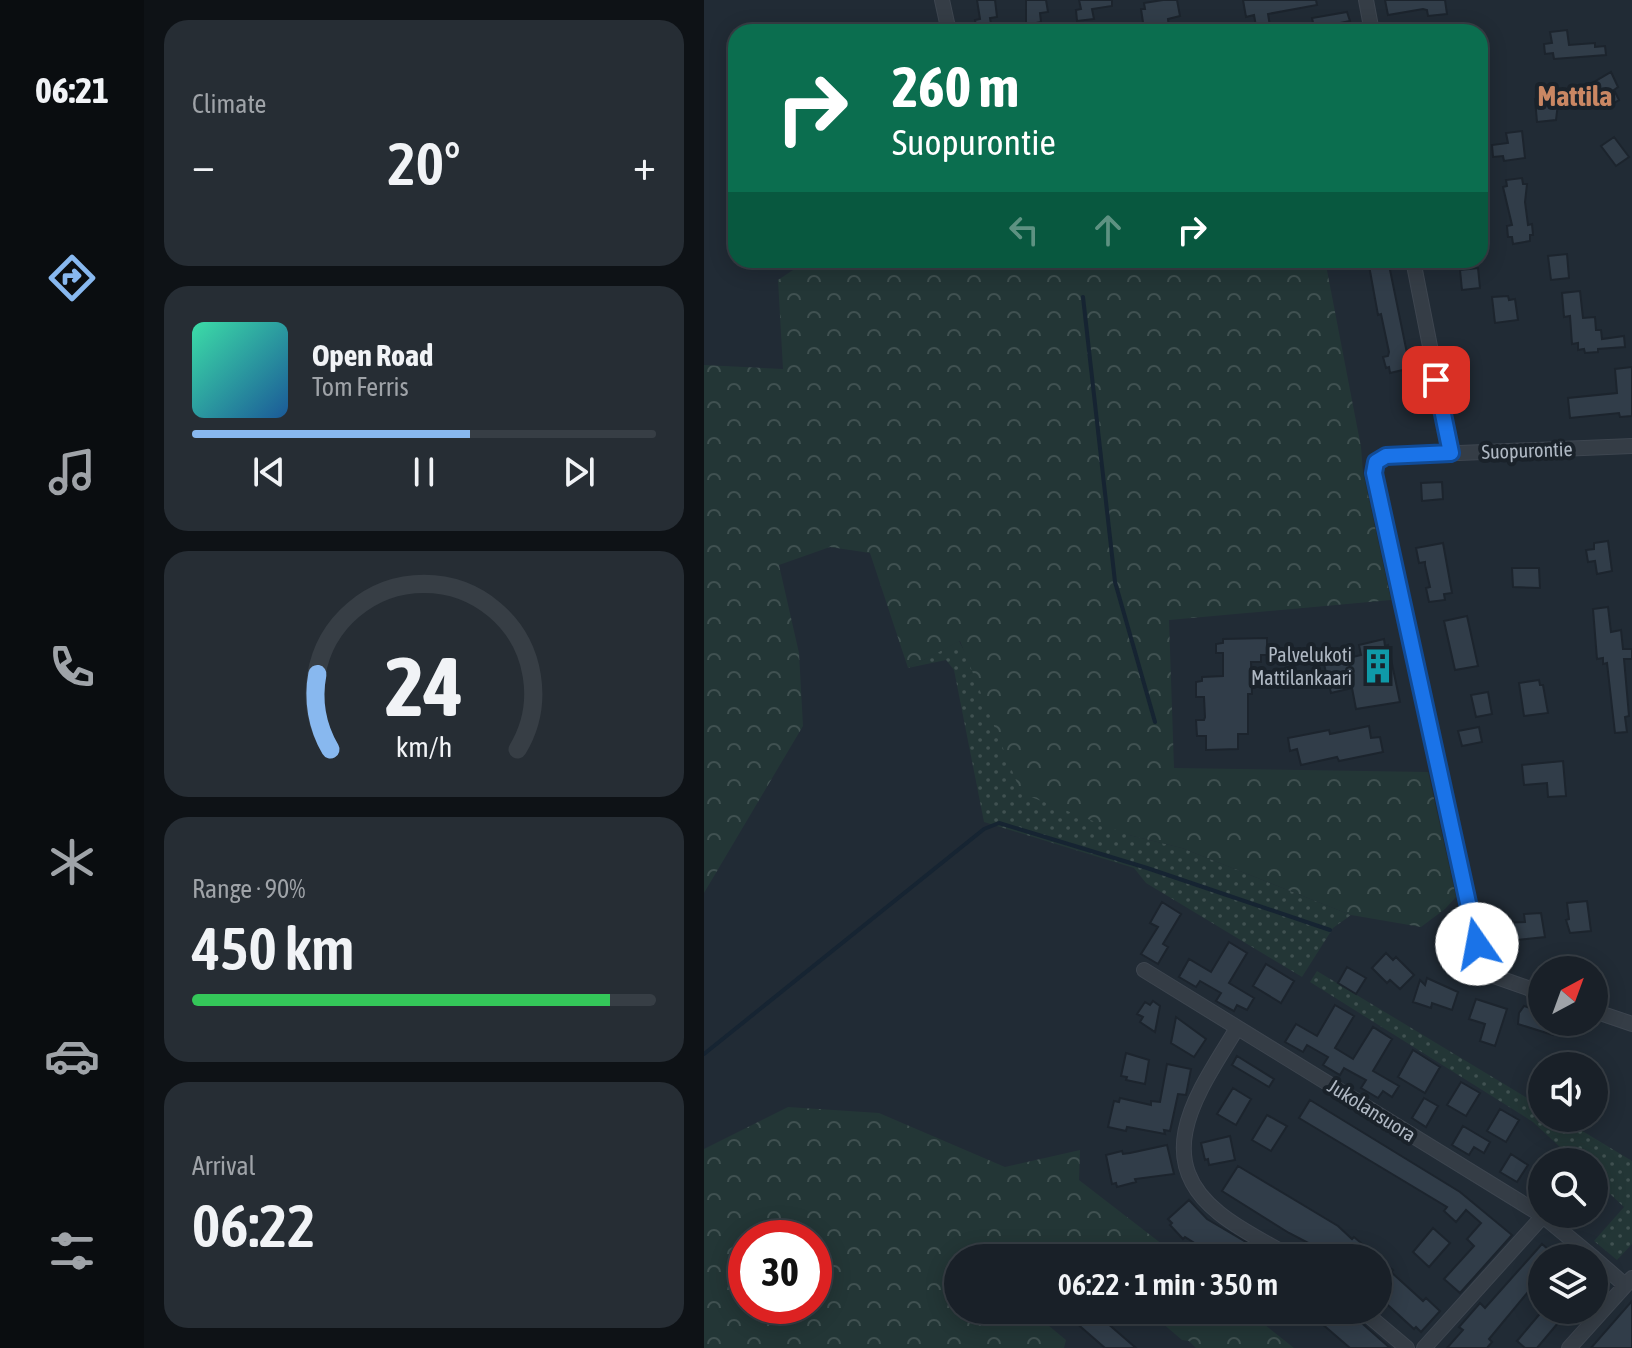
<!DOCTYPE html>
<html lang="en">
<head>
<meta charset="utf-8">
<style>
  :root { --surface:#192028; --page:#262d34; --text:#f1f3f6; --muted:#9fa3a8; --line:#373e45; --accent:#88b8ef }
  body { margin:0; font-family:"Asap Condensed",sans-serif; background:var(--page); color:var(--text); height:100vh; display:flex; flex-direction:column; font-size:30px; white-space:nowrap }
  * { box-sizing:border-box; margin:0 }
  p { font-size:26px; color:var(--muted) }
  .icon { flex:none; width:44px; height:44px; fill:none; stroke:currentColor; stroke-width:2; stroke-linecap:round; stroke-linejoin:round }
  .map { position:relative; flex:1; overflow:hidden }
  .sheet { display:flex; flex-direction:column; gap:20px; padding:20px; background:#0e1216; width:560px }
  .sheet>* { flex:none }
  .hud { position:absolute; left:24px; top:24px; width:760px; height:244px; border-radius:24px; box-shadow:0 4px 20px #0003,0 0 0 2px var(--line); background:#0b6e4f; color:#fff; overflow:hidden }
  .needle { width:52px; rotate:41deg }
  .controls { position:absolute; left:824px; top:956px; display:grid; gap:16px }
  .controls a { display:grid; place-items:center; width:80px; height:80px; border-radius:50%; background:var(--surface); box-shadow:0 4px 20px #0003,0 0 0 2px var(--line); font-size:40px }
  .speed { position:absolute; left:24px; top:1220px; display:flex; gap:16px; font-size:40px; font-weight:700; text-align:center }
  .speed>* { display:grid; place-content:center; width:104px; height:104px; border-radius:50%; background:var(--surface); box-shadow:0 4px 20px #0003,0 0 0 2px var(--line); line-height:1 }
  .speed .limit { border:12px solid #d22; background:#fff; color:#111 }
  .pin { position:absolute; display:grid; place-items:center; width:68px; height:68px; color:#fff; margin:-34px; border-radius:16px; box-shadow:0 4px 12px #0006 }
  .me { position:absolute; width:88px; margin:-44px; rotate:348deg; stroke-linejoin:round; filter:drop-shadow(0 0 6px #0008) }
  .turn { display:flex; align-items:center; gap:28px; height:168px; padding:0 32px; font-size:36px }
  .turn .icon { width:104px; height:104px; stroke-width:2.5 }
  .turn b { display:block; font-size:56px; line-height:68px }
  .lanes { display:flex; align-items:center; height:76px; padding:0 32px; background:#0003; justify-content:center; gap:40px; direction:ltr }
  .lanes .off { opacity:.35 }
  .big { font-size:60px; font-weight:600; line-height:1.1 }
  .sheet .card { flex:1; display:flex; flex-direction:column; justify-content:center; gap:12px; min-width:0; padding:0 28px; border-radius:24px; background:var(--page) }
  .sheet .dial { align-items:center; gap:0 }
  .dial svg { height:208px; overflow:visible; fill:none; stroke:var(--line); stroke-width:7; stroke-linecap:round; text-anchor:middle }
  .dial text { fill:var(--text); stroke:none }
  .song { display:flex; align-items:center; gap:24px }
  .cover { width:96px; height:96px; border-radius:12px; background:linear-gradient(135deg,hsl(160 70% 55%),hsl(210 70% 35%)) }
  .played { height:8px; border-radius:4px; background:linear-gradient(90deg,var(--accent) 60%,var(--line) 60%) }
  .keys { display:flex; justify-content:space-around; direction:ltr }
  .heat { display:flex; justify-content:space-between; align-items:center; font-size:44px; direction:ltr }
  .charge { height:12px; border-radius:6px; background:linear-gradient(90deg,#34c759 90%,var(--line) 0) }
  .trip { position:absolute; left:240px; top:1244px; width:448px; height:80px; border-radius:40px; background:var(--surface); box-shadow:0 4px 20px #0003,0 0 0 2px var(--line); font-weight:600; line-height:80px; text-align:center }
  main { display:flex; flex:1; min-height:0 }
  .menu { display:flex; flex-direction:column; width:144px; justify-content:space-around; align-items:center; background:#0a0d10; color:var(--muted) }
  .menu .icon { width:56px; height:56px }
  .menu .on { color:var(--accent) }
  .menu b { font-size:36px; color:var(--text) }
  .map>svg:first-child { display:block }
</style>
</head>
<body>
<main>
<nav class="menu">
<b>06:21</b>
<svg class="icon on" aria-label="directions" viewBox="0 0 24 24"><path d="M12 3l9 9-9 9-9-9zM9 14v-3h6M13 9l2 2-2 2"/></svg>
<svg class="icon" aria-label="music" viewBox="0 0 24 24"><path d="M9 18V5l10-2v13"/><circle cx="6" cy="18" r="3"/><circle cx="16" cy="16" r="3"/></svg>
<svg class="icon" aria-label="phone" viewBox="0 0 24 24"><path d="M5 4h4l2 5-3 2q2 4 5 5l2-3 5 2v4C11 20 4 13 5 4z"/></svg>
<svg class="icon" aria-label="climate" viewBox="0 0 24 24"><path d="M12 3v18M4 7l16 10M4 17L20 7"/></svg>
<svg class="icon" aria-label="car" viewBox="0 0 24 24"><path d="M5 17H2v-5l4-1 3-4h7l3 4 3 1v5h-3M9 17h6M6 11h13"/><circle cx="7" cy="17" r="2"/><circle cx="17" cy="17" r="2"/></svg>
<svg class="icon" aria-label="filters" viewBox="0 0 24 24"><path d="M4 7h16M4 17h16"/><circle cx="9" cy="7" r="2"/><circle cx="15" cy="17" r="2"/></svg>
</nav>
<section class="sheet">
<div class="card"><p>Climate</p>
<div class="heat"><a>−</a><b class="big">20°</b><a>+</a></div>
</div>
<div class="card">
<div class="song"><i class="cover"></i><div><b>Open Road</b><p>Tom Ferris</p></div></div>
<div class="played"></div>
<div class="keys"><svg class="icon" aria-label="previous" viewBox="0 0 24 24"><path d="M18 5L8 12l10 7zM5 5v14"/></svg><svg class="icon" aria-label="pause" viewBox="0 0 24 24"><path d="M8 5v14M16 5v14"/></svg><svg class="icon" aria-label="next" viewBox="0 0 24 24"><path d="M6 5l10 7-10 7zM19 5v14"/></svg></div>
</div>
<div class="card dial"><svg viewBox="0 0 100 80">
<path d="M14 69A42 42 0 1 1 86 69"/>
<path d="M14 69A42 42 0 0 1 9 40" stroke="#88b8ef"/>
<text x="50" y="56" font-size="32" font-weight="700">24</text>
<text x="50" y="72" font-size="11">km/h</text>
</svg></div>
<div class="card"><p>Range · 90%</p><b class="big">450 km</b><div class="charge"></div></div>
<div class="card"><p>Arrival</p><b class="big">06:22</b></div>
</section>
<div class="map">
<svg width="928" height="1348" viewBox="0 0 928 1348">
  <defs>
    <pattern id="grass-dots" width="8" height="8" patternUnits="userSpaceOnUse" patternTransform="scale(2)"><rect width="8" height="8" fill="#233636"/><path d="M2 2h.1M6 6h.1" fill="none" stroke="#405151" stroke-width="1.8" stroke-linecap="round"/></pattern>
    <pattern id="forest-crowns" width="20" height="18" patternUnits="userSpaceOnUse" patternTransform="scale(2)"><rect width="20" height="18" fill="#233636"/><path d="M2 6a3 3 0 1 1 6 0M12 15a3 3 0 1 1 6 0" fill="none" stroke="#405151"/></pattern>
  </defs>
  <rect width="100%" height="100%" fill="#212b35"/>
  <path fill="url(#grass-dots)" d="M 255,641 L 265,660 L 425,835 L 478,848 L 647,915 L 629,928 L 598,977 L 442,883 L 430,868 L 280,822 L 250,670 L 242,660 L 204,668 Z
    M 613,971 L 838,1107 L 838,1118 L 857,1118 L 928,1161 L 928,1244 L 913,1260 L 890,1241 L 920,1207 L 890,1179 L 890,1162 L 872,1162 L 829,1122 L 606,982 Z"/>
  <path fill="url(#forest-crowns)" fill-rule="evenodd" d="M 104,260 L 621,260 L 657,447 L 659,472 L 687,600 L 465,620 L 470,768 L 724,772 L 752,897 L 741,909 L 717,927 L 647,915 L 478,848 L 425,835 L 317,793 L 256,641 L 204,668 L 166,553 L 126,547 L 75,565 L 95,653 L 99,726 L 0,893 L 0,365 L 79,369 L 74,280 Z
    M 84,1107 L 175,1113 L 301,1167 L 376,1150 L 375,1180 L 476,1258 L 254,1258 L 254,1310 L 359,1310 L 345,1326 L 362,1340 L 360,1348 L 0,1348 L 0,1149 ZM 42,1238 L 110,1238 L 110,1306 L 42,1306 Z
    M 443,1310 L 542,1310 L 590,1348 L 492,1348 L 485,1341 L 478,1340 Z"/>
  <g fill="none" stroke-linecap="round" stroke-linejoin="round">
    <path stroke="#162432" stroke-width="4" d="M 379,297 L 411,582 L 451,722
      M 0,1054 L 280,829 L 295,823 L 443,868 L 626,930"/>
  </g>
  <path fill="#313d49" stroke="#1c242d" stroke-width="2" d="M 273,0 L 291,0 L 293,17 L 286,18 L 288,30 L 273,32 L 271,20 L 276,19 Z
    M 322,0 L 342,0 L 344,12 L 336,13 L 337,22 L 322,25 Z
    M 375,0 L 408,0 L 408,6 L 388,9 L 390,19 L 373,21 L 372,10 L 377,9 Z
    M 459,0 L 473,0 L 476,16 L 464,19 L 465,29 L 444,32 L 443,29 L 440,29 L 437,9 L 441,9 L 440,3 Z
    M 539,0 L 612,0 L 613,5 L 564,14 L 567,32 L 553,32 L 550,15 L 542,17 Z
    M 681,0 L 741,0 L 743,14 L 724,16 L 723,10 L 719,9 L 684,15 Z
    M 643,12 L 646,21 L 636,23 L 638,32 L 611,32 L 608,18 Z
    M 863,30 L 865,45 L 891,43 L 891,47 L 901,46 L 902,55 L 850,59 L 849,53 L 841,54 L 840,44 L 848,43 L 846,32 Z
    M 907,72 L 914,87 L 910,90 L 915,100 L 903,107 L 897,96 L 892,99 L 885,85 Z
    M 850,98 L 850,103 L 854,103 L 852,120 L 833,122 L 831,99 Z
    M 818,131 L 821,158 L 800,161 L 799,156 L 789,157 L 788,145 L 804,143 L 802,133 Z
    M 910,137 L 925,157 L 912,166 L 897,146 Z
    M 818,178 L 819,184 L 823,184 L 821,202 L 824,225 L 828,224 L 829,235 L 826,235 L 826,241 L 809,244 L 808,237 L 804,237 L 803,226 L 808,225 L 799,187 L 803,186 L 802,180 Z
    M 863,254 L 865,278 L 847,280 L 844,256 Z
    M 664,260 L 684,260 L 705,363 L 702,364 L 703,369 L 686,373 L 685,367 L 682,368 L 679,357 L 684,356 L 685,352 L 677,314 L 674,315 Z
    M 774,268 L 776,288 L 758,290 L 756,270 Z
    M 876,291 L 879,318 L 891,317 L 892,330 L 897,330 L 898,339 L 920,336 L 921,347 L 894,349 L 894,352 L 881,353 L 880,349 L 874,350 L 874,343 L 868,344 L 866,316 L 860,317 L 858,293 Z
    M 804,296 L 805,300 L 811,299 L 814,320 L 791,323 L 788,297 Z
    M 928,367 L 928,416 L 916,417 L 915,413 L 866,418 L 864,398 L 913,393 L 911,369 Z
    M 738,482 L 739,499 L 718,501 L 717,483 Z
    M 904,541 L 908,571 L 893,574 L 891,561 L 884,562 L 882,550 L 890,549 L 890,543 Z
    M 739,543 L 748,593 L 740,594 L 741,600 L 725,602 L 722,588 L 726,587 L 721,565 L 721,562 L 715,563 L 712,548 Z
    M 808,568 L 835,568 L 836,588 L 809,587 Z
    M 904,607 L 907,632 L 917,630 L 919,649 L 928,649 L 928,659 L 920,659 L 925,716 L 921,717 L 923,732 L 911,733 L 903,663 L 899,664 L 899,658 L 893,659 L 889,609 Z
    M 763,616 L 774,666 L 751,670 L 740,621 Z
    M 563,638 L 563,655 L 557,655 L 557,662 L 547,662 L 548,694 L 544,694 L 544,734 L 534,734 L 534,749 L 502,750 L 502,736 L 493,736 L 492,720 L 500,720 L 501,717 L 500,697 L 492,697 L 492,682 L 498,681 L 498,677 L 519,676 L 519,653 L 512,653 L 512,644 L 519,643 L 519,639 Z
    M 680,639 L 681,646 L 684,645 L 696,702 L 652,709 L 648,688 L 627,693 L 620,664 L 657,655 L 655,645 Z
    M 835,680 L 836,685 L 839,685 L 844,713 L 820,716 L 815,683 Z
    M 784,692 L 788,714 L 772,717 L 767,695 Z
    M 665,726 L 667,738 L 676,737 L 679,752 L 635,761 L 633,757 L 597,765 L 593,749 L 586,751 L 584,738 L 625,730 L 626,734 Z
    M 775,727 L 778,742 L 758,746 L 754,731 Z
    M 859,761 L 862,796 L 844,797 L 843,783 L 820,785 L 818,765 Z
    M 883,901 L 887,931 L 866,933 L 862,920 L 865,919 L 863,903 Z
    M 458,902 L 477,914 L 459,944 L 464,947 L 454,964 L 437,954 L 454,927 L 446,923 Z
    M 837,913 L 841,937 L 796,942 L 795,923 L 821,922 L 820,914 Z
    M 525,942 L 543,953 L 525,983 L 550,998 L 543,1010 L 533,1005 L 530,1011 L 512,1001 L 517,993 L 496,981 L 492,987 L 475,977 L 485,959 L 507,972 Z
    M 682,953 L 689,960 L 692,957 L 710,975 L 696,989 L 686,980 L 683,983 L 668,968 Z
    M 562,964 L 590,981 L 577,1003 L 549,986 Z
    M 643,967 L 662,978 L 652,994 L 634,983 Z
    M 723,978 L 754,992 L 748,1010 L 728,1003 L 727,1008 L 709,1002 L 716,980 L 721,985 Z
    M 772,999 L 803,1009 L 791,1046 L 776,1041 L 781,1024 L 765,1019 Z
    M 449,1001 L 456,1006 L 451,1032 L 436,1022 L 439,1017 L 433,1014 L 441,1002 L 446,1005 Z
    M 631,1005 L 650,1016 L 631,1048 L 649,1059 L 669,1027 L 688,1039 L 669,1071 L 695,1086 L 688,1097 L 679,1091 L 674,1098 L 657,1088 L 662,1080 L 640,1068 L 636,1075 L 619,1065 L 624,1057 L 603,1045 L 599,1052 L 581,1042 L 592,1024 L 613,1036 Z
    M 820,1006 L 838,1012 L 838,1022 L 853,1022 L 849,1035 L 814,1024 L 815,1013 Z
    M 472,1017 L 502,1039 L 490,1057 L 467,1043 Z
    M 709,1050 L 736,1067 L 721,1093 L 694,1077 Z
    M 422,1053 L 445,1060 L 441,1084 L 422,1080 L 423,1077 L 417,1076 Z
    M 533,1056 L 570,1079 L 565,1087 L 528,1065 Z
    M 463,1064 L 487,1069 L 482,1095 L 474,1094 L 466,1131 L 460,1130 L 461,1134 L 429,1128 L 423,1127 L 422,1131 L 404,1127 L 410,1101 L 415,1102 L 416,1098 L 447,1105 L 447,1101 L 456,1102 Z
    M 757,1082 L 776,1093 L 762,1116 L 743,1105 Z
    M 529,1088 L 547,1099 L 532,1125 L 513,1114 Z
    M 720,1098 L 734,1106 L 722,1127 L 708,1118 Z
    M 606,1100 L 756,1192 L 808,1235 L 756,1293 L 740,1279 L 770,1246 L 763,1239 L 777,1223 L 762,1210 L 752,1222 L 740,1211 L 743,1207 L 595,1118 Z
    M 796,1109 L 815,1120 L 802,1142 L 783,1131 Z
    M 563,1115 L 583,1126 L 567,1151 L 548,1140 Z
    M 759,1126 L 786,1142 L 780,1153 L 770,1147 L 765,1155 L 748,1145 Z
    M 526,1136 L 531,1160 L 505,1165 L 504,1159 L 501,1160 L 497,1143 Z
    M 463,1145 L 470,1174 L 431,1179 L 432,1182 L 413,1187 L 412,1183 L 408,1184 L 402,1155 L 418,1151 L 419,1154 L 426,1153 Z
    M 807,1154 L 824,1165 L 813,1182 L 796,1172 Z
    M 534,1166 L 634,1226 L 648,1239 L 650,1237 L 689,1270 L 687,1272 L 719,1301 L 722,1298 L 736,1311 L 717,1332 L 712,1327 L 710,1329 L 674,1296 L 674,1258 L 629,1258 L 614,1244 L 612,1247 L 585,1233 L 518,1191 Z
    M 485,1200 L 503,1219 L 569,1258 L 514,1258 L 481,1237 L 479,1239 L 466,1225 L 468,1223 L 464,1219 Z
    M 729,1228 L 746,1243 L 725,1267 L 709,1252 Z
    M 838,1244 L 854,1258 L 838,1258 L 838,1275 L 785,1339 L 788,1342 L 783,1348 L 743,1348 L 759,1330 L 755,1327 L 776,1303 L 781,1308 Z
    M 928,1301 L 928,1348 L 887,1348 Z
    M 380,1310 L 388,1310 L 432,1348 L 401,1348 L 370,1321 Z
    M 602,1310 L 643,1310 L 686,1348 L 646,1348 Z
    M 839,1310 L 854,1323 L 833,1348 L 821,1348 L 813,1341 Z"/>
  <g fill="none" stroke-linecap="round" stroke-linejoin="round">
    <g stroke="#3e4650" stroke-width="16">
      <path id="minor" d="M 238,0 L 245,32
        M 662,0 L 668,32
        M 709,260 L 747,453
        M 440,970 L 839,1216 L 890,1258
        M 838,993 L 784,974 L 778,965 L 670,473 L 672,462 L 682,456 L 928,446
        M 890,1011 L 928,1024
        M 533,1028 C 498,1087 443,1156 515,1213 C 537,1231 565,1244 589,1258
        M 890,1258 L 921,1285
        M 658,1310 L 703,1348
        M 720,1348 L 839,1216
        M 865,1348 L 928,1278"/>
    </g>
    <use href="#minor" stroke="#353d46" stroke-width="14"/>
  </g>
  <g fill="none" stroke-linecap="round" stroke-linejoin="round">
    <g stroke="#114b97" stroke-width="20">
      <path id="route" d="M 732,380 L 747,453 L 682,456 L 672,462 L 670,473 L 773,944"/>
    </g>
    <use href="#route" stroke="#1a73e8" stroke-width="14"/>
  </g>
  <defs>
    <g id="building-bare" transform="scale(2.76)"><path d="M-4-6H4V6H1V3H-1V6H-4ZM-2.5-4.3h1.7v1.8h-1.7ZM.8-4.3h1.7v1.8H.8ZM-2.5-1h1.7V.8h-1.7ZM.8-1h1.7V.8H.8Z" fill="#0f9aa8" stroke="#1a222a" stroke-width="2.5" paint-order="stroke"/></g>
  </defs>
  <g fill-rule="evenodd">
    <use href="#building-bare" x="674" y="666"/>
  </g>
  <g text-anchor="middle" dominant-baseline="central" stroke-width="8" stroke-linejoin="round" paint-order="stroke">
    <g font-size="20" fill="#afb8c3" stroke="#1a222a">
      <text transform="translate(823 450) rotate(-2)">Suopurontie</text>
      <text transform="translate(668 1110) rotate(32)">Jukolansuora</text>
    </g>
    <g font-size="20" fill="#afb8c3" stroke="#1a222a" text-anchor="end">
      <text x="648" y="654">Palvelukoti<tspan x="648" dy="23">Mattilankaari</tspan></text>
    </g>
    <g font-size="28" font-weight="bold" fill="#ca8763" stroke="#1a222a">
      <text x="871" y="96">Mattila</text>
    </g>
  </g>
</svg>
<div class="controls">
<a><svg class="needle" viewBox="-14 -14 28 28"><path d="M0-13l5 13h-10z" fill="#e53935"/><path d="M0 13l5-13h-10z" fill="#9fa3a8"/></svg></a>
<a><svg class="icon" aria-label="sound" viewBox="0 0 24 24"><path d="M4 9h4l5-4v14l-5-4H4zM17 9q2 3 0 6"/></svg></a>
<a><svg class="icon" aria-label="search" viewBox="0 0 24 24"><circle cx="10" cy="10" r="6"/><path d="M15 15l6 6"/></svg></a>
<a><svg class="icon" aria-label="layers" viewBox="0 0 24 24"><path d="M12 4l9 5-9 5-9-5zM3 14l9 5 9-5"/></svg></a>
</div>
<div class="speed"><div class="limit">30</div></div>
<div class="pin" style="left:732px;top:380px;background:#d93025"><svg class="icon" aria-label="arrive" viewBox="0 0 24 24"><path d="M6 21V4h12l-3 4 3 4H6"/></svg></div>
<svg class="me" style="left:773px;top:944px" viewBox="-20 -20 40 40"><circle r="19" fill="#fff"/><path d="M0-13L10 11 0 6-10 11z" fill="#1a73e8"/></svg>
<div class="trip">06:22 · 1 min · 350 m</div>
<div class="hud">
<div class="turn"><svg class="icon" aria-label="right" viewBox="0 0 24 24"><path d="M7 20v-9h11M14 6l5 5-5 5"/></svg><div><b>260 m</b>Suopurontie</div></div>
<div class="lanes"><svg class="icon off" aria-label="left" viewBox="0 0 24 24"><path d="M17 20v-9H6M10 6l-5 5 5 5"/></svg><svg class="icon off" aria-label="ahead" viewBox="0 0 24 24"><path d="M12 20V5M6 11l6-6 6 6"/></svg><svg class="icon" aria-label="right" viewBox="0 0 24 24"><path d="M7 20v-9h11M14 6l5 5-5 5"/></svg></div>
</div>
</div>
</main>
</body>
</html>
